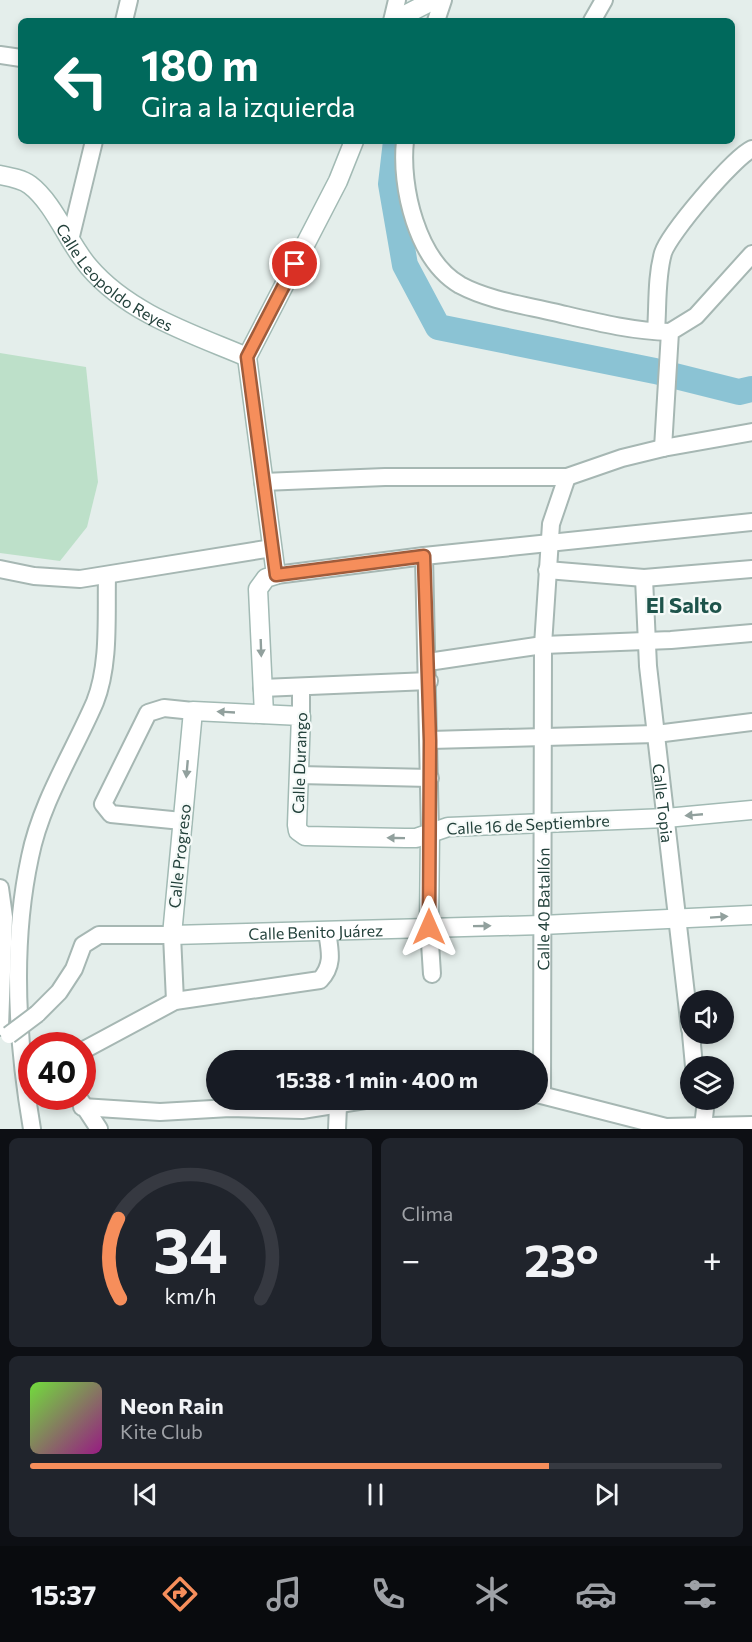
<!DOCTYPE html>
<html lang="es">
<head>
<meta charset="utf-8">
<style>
  :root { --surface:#171b24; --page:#20242c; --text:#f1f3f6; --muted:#9ea1a6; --line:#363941; --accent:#f68e5b }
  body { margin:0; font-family:Commissioner,sans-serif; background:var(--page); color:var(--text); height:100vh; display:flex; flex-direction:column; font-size:22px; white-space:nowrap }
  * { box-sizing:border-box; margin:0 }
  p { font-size:20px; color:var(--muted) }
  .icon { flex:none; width:33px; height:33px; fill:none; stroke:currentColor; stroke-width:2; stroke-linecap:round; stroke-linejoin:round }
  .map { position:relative; height:1129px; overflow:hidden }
  .side { display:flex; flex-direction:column; gap:9px; padding:9px; background:#0d0f14; flex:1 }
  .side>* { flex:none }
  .hud { position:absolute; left:18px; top:18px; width:717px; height:126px; border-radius:9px; box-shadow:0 3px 9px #0003; background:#00695c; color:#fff; overflow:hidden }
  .controls { position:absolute; left:680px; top:990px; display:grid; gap:12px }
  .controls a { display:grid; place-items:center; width:54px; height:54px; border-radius:50%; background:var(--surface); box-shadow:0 3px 9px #0003; font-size:30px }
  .speed { position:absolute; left:18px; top:1032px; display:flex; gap:12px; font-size:30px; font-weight:700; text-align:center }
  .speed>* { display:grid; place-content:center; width:78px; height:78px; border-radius:50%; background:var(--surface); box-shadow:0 3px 9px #0003; line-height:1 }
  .speed .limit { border:9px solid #d22; background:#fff; color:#111 }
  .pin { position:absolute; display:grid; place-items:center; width:51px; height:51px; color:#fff; margin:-26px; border:3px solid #fff; border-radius:50%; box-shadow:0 2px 6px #0007 }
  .me { position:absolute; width:66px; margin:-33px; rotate:0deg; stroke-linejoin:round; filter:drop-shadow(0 0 4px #0008) }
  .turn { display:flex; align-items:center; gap:21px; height:126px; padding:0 24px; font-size:27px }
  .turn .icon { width:78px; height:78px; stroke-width:2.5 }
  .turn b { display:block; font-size:42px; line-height:51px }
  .big { font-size:45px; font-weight:700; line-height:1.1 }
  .side .tile { flex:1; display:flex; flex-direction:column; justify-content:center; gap:9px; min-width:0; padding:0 21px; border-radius:9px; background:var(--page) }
  .side .dial { align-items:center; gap:0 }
  .dial svg { height:156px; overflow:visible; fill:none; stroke:var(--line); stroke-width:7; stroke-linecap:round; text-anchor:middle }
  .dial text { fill:var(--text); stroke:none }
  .song { display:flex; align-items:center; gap:18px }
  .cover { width:72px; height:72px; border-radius:9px; background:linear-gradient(135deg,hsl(100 70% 55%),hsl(310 70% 35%)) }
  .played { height:6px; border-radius:3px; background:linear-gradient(90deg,var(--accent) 75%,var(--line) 75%) }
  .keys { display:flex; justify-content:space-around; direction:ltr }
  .heat { display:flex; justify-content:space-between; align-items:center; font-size:33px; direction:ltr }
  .side .tiles { flex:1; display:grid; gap:9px; grid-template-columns:1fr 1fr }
  .tile:last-child { grid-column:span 2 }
  .trip { position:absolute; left:206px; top:1050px; width:342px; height:60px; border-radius:30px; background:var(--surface); box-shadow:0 3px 9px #0003; font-weight:700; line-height:60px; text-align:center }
  .dock { display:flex; height:96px; justify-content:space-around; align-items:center; background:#090b0e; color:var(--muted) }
  .dock .icon { width:42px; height:42px }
  .dock .active { color:var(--accent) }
  .dock b { font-size:27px; color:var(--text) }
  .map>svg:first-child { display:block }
</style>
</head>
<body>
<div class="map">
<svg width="752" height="1129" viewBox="0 0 752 1129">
  <rect width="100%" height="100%" fill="#e4eeeb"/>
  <path fill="#bde0c9" d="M 0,353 L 86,367 L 98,482 L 87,527 L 60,561 L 0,553 Z"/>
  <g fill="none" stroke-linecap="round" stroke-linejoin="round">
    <path stroke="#8bc3d4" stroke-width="26" d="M 396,141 L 391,184 L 405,265 L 438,327 L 655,371 L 739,392 L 752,389"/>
    <g stroke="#a6b7b3" stroke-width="20">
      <g id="street">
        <path d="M 124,21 L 129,0"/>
        <path d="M 392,21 L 397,0"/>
        <path d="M 436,21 L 443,0"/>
        <path d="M 592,21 L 604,0"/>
        <path d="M 0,55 L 21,58"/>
        <path d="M 405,141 C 400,187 417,260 460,285 C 488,300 523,305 553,312 C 592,321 630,331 670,332"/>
        <path d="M 70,240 L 94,141"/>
        <path d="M 656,331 C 658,306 656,278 663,253 C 669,234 733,158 752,149"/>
        <path d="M 663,448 L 670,332 L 696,316 L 752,254"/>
        <path d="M 263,482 L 385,477 L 567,477 L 622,458 L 663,448 L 752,432"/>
        <path d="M 424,556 L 430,832"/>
        <path d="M 0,569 L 34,576 L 80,579 L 272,548"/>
        <path d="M 547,570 L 644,578 L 752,569"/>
        <path d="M 276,575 L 424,556 L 752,522"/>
        <path id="s1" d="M 644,578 L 648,666 L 690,1029"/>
        <path d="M 428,662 L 543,645 L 671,640 L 752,633"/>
        <path d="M 301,687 L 301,716"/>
        <path d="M 262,688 L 429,681"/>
        <path d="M 430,740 L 656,734 L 752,722"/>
        <path d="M 299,775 L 430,778"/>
        <path d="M 182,821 L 111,814 L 103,804 L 148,713 L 164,708 L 193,711"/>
        <path d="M 0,888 L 4,917 L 0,1027"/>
        <path d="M 429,927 L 432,974"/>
        <path d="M 37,1014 L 59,992 L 74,969 L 83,945 L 99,935 L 172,935 L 175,1001"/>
        <path d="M 691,1034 L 694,1066"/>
        <path d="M 82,1051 L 175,1001 L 320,980 C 334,965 330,951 327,932"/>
        <path d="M 537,1094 L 666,1127 L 752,1125"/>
        <path id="s2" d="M 542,1095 L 543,645 L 551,524 L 567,477"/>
        <path d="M 80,1100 L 99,1129"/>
        <path d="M 82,1107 L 160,1112 L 230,1108 L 302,1110 L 365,1100"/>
        <path d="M 703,1127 L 706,1100"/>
        <path d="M 32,1129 C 17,1042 11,945 30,857 C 41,802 73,753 95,702 C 110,664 106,616 107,576"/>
        <path d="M 337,1129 L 338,1106"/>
      </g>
    </g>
    <g stroke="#a2bab4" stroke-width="21">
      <g id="secondary">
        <path d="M 393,21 L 434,0"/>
        <path id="s3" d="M 0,175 C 10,177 22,179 30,185 C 54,203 69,244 89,267 C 129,314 193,334 247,357"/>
        <path d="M 264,714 L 258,589 L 266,578 L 276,575 L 247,357 L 338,181 L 354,141"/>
        <path id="s4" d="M 752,810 L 666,818 L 448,827 L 416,838 L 405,838 L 305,836 L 298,831 L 297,825 L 301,716 L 193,711 L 172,935 L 542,925 L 752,915"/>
        <path d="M 429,927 L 430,832"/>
      </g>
    </g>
    <use href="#street" stroke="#fff" stroke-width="16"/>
    <use href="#secondary" stroke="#fff" stroke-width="18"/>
    <g stroke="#a6b7b3" stroke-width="20" stroke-linecap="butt">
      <path id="street-bridge" d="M 9,1035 L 37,1014"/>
    </g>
    <use href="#street-bridge" stroke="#fff" stroke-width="16"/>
  </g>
  <defs><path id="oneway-solid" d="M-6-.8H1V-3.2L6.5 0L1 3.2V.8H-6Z" transform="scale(1.5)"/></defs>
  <g fill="#91a09d">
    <use href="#oneway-solid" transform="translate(261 648) rotate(88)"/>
    <use href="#oneway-solid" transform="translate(226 712) rotate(-177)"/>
    <use href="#oneway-solid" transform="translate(187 769) rotate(95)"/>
    <use href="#oneway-solid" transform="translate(694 815) rotate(175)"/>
    <use href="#oneway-solid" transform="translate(396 838) rotate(-179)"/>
    <use href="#oneway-solid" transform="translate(719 917) rotate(-4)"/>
    <use href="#oneway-solid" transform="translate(482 926) rotate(-1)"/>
  </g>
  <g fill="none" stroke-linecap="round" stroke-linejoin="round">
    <g stroke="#a05c3b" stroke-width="15">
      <path id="route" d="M 295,264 L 247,357 L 276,575 L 424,556 L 430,741 L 429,927"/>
    </g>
    <use href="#route" stroke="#f68e5b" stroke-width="10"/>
  </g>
  <g text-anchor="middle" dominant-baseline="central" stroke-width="4.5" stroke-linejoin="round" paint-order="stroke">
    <g font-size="16" fill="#23413b" stroke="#f5faf8">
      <text stroke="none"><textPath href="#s3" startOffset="159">Calle Leopoldo Reyes</textPath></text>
      <text transform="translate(299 763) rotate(-88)">Calle Durango</text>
      <text stroke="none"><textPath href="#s1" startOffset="226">Calle Topia</textPath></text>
      <text transform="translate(528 824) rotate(-3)">Calle 16 de Septiembre</text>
      <text transform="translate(179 856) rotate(-84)">Calle Progreso</text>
      <text stroke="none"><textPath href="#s2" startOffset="186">Calle 40 Batallón</textPath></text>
      <text stroke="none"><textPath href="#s4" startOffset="1050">Calle Benito Juárez</textPath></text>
    </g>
    <g font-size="22" font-weight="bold" fill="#1e544b" stroke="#f5faf8">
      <text x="684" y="604">El Salto</text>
    </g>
  </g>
</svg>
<div class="controls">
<a><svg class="icon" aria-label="sound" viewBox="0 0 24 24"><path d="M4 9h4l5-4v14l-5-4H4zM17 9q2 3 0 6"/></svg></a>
<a><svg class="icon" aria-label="layers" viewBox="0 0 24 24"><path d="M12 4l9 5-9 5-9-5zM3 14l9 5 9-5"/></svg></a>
</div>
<div class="speed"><div class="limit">40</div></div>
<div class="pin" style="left:295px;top:264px;background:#d93025"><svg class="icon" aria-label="arrive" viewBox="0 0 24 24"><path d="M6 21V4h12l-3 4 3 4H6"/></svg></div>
<svg class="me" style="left:429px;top:927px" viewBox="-20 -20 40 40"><path d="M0-17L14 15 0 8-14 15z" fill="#f68e5b" stroke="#fff" stroke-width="4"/></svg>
<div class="trip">15:38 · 1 min · 400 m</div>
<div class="hud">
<div class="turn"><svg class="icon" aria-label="left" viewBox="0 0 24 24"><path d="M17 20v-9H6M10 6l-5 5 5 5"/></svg><div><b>180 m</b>Gira a la izquierda</div></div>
</div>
</div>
<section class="side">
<div class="tiles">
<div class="tile dial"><svg viewBox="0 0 100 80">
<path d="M14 69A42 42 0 1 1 86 69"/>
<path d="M14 69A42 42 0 0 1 13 28" stroke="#f68e5b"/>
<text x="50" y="56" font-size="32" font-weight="700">34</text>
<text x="50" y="72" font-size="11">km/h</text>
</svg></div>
<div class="tile"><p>Clima</p>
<div class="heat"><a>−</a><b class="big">23°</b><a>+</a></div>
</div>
<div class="tile">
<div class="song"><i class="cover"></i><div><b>Neon Rain</b><p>Kite Club</p></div></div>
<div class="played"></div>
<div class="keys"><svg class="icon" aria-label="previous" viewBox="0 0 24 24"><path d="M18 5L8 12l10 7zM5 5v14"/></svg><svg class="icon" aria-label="pause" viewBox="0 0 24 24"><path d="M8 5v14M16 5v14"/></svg><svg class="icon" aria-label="next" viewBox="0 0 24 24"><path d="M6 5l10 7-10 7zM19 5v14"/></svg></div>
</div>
</div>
</section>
<nav class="dock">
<b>15:37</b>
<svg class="icon active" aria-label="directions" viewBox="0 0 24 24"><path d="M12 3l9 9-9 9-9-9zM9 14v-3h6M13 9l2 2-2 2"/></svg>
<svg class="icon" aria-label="music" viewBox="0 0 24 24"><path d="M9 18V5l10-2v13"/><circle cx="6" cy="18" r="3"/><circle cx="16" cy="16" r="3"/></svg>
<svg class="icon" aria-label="phone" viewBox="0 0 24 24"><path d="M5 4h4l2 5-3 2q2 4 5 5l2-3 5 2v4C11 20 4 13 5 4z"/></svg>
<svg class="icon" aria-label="climate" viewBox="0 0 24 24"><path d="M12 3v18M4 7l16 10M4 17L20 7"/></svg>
<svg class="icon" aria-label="car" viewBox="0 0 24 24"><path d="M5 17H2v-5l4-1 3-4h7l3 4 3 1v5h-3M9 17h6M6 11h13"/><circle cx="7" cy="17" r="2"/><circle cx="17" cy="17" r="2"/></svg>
<svg class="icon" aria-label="filters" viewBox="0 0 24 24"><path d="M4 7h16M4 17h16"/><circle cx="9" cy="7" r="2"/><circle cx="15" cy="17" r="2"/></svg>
</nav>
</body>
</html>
